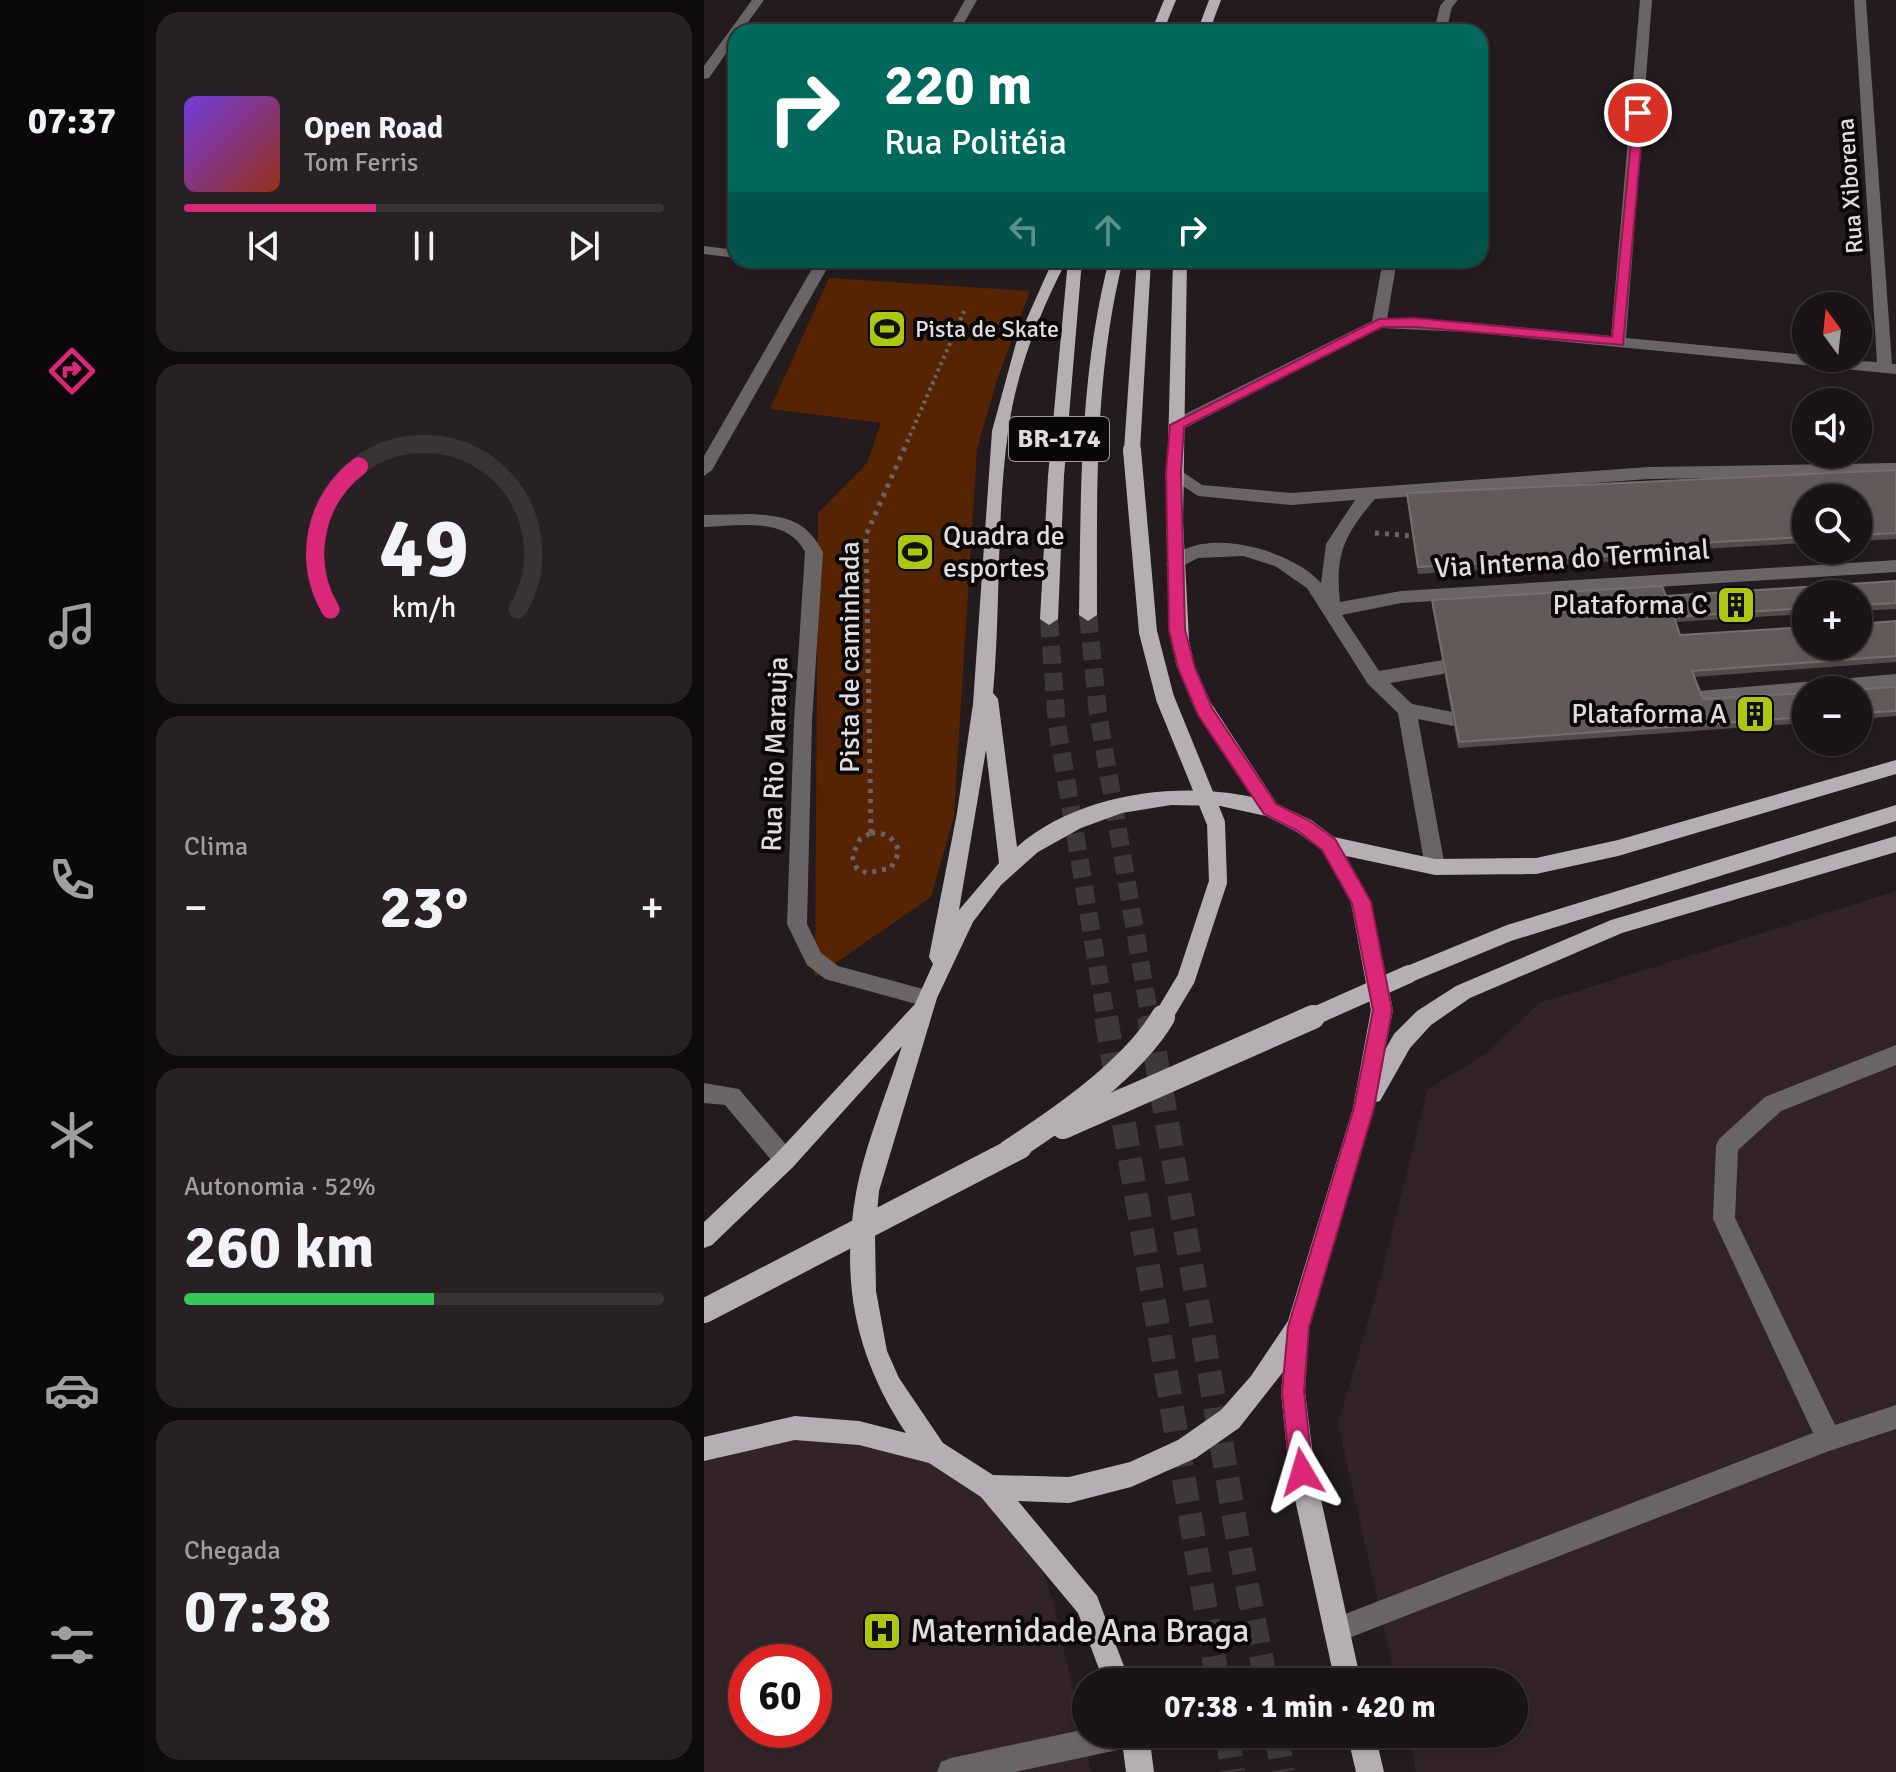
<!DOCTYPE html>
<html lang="pt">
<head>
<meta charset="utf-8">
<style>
  :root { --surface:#1a1416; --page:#272123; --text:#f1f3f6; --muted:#9f9ea1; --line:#383335; --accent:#db2777 }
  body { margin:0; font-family:Signika,sans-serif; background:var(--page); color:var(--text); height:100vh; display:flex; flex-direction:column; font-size:30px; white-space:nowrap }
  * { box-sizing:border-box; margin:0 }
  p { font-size:26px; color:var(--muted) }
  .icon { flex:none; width:44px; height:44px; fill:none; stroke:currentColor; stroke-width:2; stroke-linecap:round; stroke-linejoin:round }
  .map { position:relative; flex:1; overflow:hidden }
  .panel { display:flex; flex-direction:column; gap:12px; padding:12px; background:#0e0b0c; width:560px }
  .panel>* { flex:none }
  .hud { position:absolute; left:24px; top:24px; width:760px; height:244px; border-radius:24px; box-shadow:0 2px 6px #0004,0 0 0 2px var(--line); background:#00695c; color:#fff; overflow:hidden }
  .needle { width:52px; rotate:345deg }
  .controls { position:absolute; left:1088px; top:292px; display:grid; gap:16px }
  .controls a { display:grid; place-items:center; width:80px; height:80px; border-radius:50%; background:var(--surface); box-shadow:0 2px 6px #0004,0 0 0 2px var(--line); font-size:40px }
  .speed { position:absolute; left:24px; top:1644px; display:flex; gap:16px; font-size:40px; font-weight:700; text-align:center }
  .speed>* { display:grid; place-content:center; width:104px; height:104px; border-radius:50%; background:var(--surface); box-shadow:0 2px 6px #0004,0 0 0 2px var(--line); line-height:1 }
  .speed .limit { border:12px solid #d22; background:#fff; color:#111 }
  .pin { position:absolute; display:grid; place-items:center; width:68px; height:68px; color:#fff; margin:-34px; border:4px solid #fff; border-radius:50%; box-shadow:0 2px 8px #0007 }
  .me { position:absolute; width:88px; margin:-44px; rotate:353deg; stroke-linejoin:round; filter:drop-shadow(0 0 6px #0008) }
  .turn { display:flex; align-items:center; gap:28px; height:168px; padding:0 24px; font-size:36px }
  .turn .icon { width:104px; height:104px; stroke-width:2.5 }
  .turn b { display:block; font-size:56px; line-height:68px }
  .lanes { display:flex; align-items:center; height:76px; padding:0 24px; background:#0003; justify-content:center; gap:40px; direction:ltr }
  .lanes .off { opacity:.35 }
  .big { font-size:60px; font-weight:700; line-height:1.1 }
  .panel .card { flex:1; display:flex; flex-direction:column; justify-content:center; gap:12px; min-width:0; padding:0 28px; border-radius:24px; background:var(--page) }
  .panel .dial { align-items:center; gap:0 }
  .dial svg { height:208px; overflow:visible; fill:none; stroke:var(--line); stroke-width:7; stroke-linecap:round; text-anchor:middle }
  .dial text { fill:var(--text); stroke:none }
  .song { display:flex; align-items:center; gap:24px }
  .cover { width:96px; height:96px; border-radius:12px; background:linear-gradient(135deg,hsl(260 70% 55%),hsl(10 70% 35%)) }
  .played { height:8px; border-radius:4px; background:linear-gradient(90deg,var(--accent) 40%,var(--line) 40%) }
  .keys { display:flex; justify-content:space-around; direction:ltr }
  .heat { display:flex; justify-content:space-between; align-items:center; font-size:44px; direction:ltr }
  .charge { height:12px; border-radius:6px; background:linear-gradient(90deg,#34c759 52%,var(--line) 0) }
  .trip { position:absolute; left:368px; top:1668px; width:456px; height:80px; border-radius:40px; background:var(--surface); box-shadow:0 2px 6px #0004,0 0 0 2px var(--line); font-weight:700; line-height:80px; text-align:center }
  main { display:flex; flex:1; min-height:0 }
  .tab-bar { display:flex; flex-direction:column; width:144px; justify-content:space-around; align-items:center; background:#0a0809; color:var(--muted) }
  .tab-bar .icon { width:56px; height:56px }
  .tab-bar .on { color:var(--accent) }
  .tab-bar b { font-size:36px; color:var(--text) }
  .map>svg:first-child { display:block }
</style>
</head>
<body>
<main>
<nav class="tab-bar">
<b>07:37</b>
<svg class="icon on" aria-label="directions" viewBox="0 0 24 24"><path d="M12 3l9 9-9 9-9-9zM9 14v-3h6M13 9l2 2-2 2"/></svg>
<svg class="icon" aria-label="music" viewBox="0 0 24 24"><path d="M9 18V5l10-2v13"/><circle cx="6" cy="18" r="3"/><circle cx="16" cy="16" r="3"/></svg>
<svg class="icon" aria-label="phone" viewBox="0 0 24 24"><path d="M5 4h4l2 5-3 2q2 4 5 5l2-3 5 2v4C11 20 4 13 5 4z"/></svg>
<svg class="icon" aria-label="climate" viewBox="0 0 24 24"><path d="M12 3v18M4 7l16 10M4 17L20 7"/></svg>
<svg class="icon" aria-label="car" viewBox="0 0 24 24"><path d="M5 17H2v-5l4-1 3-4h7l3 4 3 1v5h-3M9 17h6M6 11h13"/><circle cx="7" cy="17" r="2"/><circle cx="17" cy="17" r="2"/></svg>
<svg class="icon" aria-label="filters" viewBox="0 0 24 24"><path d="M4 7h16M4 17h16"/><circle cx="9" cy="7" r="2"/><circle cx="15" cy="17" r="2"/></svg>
</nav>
<section class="panel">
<div class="card">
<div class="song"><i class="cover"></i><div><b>Open Road</b><p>Tom Ferris</p></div></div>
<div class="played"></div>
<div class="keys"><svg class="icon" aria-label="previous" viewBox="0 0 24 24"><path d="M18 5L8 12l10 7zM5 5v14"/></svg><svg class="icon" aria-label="pause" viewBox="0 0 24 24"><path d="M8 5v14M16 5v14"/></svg><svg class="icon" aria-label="next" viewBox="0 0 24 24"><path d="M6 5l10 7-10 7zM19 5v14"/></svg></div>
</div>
<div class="card dial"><svg viewBox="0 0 100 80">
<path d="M14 69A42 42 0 1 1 86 69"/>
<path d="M14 69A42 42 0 0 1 25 14" stroke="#db2777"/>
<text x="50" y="56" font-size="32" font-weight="700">49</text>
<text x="50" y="72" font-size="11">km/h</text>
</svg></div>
<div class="card"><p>Clima</p>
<div class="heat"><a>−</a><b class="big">23°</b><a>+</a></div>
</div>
<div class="card"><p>Autonomia · 52%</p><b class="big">260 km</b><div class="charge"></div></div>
<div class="card"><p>Chegada</p><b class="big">07:38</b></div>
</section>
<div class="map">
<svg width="1192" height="1772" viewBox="0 0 1192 1772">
  <rect width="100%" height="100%" fill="#231b1d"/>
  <path fill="#312326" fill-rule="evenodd" d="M 1192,891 L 1192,1772 L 712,1772 L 704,1734 L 810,1734 L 810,1682 L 692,1682 L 634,1424 L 674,1286 L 724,1089 L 783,1053 L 835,1003 Z
    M 109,1437 L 203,1452 L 276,1487 L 328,1544 L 349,1600 L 387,1772 L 0,1772 L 0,1456 L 51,1444 ZM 42,1662 L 110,1662 L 110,1730 L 42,1730 Z"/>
  <path fill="#562403" d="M 125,278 L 326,291 L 293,380 L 273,449 L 250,816 L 227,897 L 111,977 L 114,513 L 163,463 L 177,423 L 66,409 Z"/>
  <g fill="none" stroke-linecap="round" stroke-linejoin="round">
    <path stroke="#3f383a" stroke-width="18" stroke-dasharray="18 9" stroke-linecap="butt" d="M 384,615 L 394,713 L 446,1019
      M 345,619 L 353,725 L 402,1019"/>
    <path stroke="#3f383a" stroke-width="24" stroke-dasharray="24 12" stroke-linecap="butt" d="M 402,1017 L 514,1682
      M 445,1017 L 532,1529 L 562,1682
      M 523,1734 L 529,1772
      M 572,1734 L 579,1772"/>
    <path stroke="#6a6364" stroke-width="4" stroke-dasharray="3 4" stroke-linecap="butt" d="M 203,442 L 261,309"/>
    <path stroke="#6a6364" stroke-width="5" stroke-dasharray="4 6" stroke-linecap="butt" d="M 671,533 L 708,536
      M 1091,610 L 1097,631
      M 167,833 C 181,832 191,838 195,852 L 187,868 L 163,873 L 153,869 L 148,856 L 156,839 Z
      M 167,833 L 162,535 L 204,440"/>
    <path fill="#696567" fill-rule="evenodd" d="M 48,0 L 60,0 L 37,32 L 32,32 L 32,39 L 5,78 L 0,79 L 0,66 Z
      M 261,0 L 273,0 L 255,32 L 243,32 Z
      M 741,0 L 754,0 L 748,7 L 742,32 L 730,32 L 736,6 Z
      M 936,0 L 948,0 L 922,338 L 1102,355 L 1102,358 L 1173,362 L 1150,0 L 1162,0 L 1188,364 L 1192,364 L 1192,374 L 762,332 L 677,328 L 479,429 L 467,429 L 467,421 L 668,321 L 679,260 L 693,260 L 683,319 L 762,322 L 907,336 Z
      M 0,246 L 32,250 L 32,258 L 0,254 Z
      M 77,260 L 128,260 L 8,470 L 0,476 L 0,456 L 109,267 L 84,264 Z
      M 1192,463 L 1192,475 L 945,479 L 671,499 C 640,535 631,554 636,602 L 697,591 L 1192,560 L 1192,572 L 697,603 L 638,615 L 675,671 L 739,660 L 748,667 L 739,674 L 686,683 L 708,704 L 749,712 L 758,719 L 749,726 L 714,719 L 741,867 L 738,873 L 724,873 L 721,867 L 694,713 L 664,684 L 603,588 L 571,566 L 539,556 L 494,558 L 471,570 L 462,564 C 493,522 589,550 617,583 L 622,544 L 651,500 L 587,505 L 494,496 L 464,476 L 462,472 L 470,466 L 498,485 L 587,493 L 945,467 Z
      M 47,514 C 82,516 102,520 119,552 L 108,721 L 103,924 L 117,953 L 134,966 L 230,992 L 233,998 L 230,1004 L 223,1007 L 121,979 L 103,965 L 83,924 L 90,721 L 101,552 C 83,516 34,526 0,527 L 0,515 Z
      M 1192,674 L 1192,688 L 1102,690 L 1102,696 L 994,705 L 985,698 L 994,691 Z
      M 1192,1045 L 1192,1065 L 1077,1111 L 1034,1150 L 1031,1218 L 1131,1425 L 1192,1405 L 1192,1429 L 1125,1451 L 632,1643 L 623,1639 L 619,1630 L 623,1621 L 1109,1433 L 1009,1219 L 1012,1146 L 1015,1139 L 1061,1097 Z
      M 0,1083 L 35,1089 L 89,1153 L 92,1160 L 89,1167 L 81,1170 L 73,1167 L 21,1105 L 0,1103 Z
      M 382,1729 L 382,1734 L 437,1734 L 433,1744 L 423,1748 L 311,1772 L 233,1772 L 237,1762 L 247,1758 Z"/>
    <path fill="#b5aeb3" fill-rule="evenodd" d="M 460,0 L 472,0 L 459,32 L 447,32 Z
      M 505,0 L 517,0 L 505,32 L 493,32 Z
      M 349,260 L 363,260 C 335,313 312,372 304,432 C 292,518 297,606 289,693 L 294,699 L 313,847 C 373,794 473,781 548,797 L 489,705 L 473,667 L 467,641 L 462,522 L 469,260 L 483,260 L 479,522 L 485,641 L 491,667 L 507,703 L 573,804 L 607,820 L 630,837 L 731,859 L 832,858 L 914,840 L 1192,760 L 1192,774 L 914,856 L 832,874 L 731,875 L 642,856 L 667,902 L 689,1010 L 681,1050 L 690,1034 L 713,1011 L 752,986 L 907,920 L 1192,836 L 1192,852 L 918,933 L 766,998 L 727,1025 L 706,1048 L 676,1101 L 672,1102 L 605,1329 L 601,1392 L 611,1472 L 657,1682 L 631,1682 L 585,1472 L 577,1392 L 579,1372 L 535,1428 L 492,1458 L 427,1487 L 365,1503 L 314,1501 L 393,1596 L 426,1682 L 400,1682 L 374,1613 L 277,1497 L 225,1463 L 155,1445 L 91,1440 L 0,1461 L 0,1437 L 91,1416 L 155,1421 L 202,1433 C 152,1358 136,1282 152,1193 C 161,1145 183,1093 198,1046 L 89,1167 L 8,1245 L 0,1248 L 0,1222 L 73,1153 L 211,1004 L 229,964 L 225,957 L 253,813 L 269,704 L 288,431 L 312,343 ZM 282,750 L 295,863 L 255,910 ZM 467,805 L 516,806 L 562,816 L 593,832 L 618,850 L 647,903 L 667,1010 L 649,1108 L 584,1321 L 547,1376 L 517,1410 L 474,1440 L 426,1462 L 365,1477 L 289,1475 L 239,1443 L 195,1378 L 183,1351 L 172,1291 L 171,1235 L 175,1191 L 233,998 L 269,922 L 297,885 L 334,852 L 377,828 L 418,813 Z
      M 364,260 L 378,260 L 360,476 L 354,619 L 345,625 L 336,619 L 344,476 Z
      M 405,260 L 419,260 C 390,377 393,495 393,615 L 384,621 L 375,615 C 377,495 375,377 405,260 Z
      M 433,260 L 447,260 L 436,450 L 428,455 L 420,450 Z
      M 1192,805 L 1192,821 L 807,941 L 705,983 L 698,980 L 695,974 L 698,968 L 803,925 Z
      M 417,1734 L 445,1734 L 450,1772 L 422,1772 Z
      M 643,1734 L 671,1734 L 680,1772 L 652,1772 Z"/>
    <path stroke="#b5aeb3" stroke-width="18" d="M 428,450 L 444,632 L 461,698 L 512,823 L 514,882 L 482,979 L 458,1019
      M 604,1019 L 705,974"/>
    <path stroke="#b5aeb3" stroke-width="24" d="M 359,1127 L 609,1017
      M 306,1151 C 357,1118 428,1069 459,1017
      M 0,1311 L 316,1147"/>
  </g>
  <path fill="#534a49" d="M 1192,470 L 1192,539 L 1154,541 L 1154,498 L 1102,498 L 1102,543 L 962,551 L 961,558 L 714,574 L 703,499 L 703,493 Z
    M 1192,581 L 1192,609 L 1154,611 L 1154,594 L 1102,594 L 1102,614 L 972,622 L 976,635 L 1192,621 L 1192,662 L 990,677 L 999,699 L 1102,693 L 1102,723 L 754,748 L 728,606 L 728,600 L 962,596 Z
    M 1192,687 L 1192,716 L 1154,719 L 1154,690 Z"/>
  <path fill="#625a59" stroke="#766e6d" stroke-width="2" d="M 1192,470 L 1192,533 L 1154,535 L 1154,498 L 1102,498 L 1102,537 L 959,545 L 962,552 L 714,567 L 703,493 Z
    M 1192,581 L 1192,603 L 1154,605 L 1154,594 L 1102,594 L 1102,608 L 970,617 L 976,635 L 1102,627 L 1102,646 L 1154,646 L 1154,624 L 1192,621 L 1192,656 L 988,671 L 999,699 L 1102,693 L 1102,717 L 755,742 L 728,600 L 958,586 L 962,596 Z
    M 1192,687 L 1192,711 L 1154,713 L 1154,690 L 1145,690 Z"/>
  <path fill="#db2777" stroke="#8e194d" stroke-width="2" d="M 930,111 L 940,113 L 919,345 L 711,327 L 678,327 L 480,427 L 477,472 L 481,630 L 491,668 L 508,708 L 572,804 L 606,821 L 631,839 L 653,877 L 667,902 L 688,1010 L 670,1108 L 605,1327 L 600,1392 L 609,1472 L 606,1480 L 598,1484 L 590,1480 L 586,1472 L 578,1392 L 584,1327 L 650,1108 L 669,1010 L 648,903 L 618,850 L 594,831 L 560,814 L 494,715 L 474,668 L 465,630 L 462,472 L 466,425 L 675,319 L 711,318 L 908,337 Z"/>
  <defs>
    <g id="stadium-square" transform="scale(2)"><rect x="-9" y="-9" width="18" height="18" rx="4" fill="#acc612" stroke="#0a0708"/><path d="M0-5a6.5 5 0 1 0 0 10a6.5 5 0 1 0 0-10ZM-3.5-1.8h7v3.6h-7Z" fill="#111"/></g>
    <g id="building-square" transform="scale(2)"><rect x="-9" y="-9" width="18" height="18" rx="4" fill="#acc612" stroke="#0a0708"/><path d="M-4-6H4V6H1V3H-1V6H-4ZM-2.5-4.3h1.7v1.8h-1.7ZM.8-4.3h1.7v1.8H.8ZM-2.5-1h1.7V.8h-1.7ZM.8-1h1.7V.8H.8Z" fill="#111"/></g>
    <g id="hospital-square" transform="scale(2)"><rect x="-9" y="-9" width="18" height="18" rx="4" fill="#acc612" stroke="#0a0708"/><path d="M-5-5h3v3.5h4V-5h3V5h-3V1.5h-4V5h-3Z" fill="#111"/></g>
  </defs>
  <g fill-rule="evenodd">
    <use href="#stadium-square" x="183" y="329"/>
    <use href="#stadium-square" x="211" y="552"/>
    <use href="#building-square" x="1032" y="605"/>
    <use href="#building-square" x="1051" y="714"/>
    <use href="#hospital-square" x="178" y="1631"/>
  </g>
  <g text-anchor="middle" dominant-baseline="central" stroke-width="8" stroke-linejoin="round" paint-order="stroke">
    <g font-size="24" fill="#e0dbdc" stroke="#0a0708">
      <text transform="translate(1146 186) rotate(-94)">Rua Xiborena</text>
    </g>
    <g font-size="24" fill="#e0dbdc" stroke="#0a0708" text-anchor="start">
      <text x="211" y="329">Pista de Skate</text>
    </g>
    <rect fill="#0a0708" stroke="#a09b9c" stroke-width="2" x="305" y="417" width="100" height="44" rx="6"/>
    <g font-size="26" font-weight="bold" fill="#e0dbdc">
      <text x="355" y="439">BR-174</text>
    </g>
    <g font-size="28" fill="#e0dbdc" stroke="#0a0708" text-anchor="end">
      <text x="239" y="536" text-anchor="start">Quadra de<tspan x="239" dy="32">esportes</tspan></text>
      <text x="1004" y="605">Plataforma C</text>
      <text x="1023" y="714">Plataforma A</text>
    </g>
    <g font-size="28" fill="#e0dbdc" stroke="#0a0708">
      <text transform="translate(868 559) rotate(-4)">Via Interna do Terminal</text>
      <text transform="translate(146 657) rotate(-90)">Pista de caminhada</text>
      <text transform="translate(71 754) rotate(-88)">Rua Rio Marauja</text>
    </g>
    <g font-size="34" fill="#e0dbdc" stroke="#0a0708" text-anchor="start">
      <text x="206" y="1631">Maternidade Ana Braga</text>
    </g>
  </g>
</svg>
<div class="controls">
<a><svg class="needle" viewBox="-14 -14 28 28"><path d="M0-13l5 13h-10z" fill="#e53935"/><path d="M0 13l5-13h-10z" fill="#9f9ea1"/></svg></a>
<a><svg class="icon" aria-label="sound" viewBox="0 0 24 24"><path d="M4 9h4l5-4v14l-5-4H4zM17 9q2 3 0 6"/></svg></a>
<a><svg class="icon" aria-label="search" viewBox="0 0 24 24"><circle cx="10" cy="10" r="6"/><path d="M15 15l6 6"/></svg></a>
<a>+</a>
<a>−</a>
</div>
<div class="speed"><div class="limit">60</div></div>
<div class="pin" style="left:934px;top:113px;background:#d93025"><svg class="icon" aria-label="arrive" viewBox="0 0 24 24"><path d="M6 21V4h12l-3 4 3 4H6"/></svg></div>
<svg class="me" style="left:598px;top:1472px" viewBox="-20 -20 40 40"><path d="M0-17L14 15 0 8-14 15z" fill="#db2777" stroke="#fff" stroke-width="4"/></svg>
<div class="trip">07:38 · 1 min · 420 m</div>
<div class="hud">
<div class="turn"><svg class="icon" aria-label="right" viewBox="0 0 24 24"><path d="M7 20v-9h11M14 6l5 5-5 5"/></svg><div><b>220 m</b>Rua Politéia</div></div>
<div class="lanes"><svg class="icon off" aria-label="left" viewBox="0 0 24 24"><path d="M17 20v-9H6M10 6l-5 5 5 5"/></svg><svg class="icon off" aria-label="ahead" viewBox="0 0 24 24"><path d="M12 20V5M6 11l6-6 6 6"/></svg><svg class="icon" aria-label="right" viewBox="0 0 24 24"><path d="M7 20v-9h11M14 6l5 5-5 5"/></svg></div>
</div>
</div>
</main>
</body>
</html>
